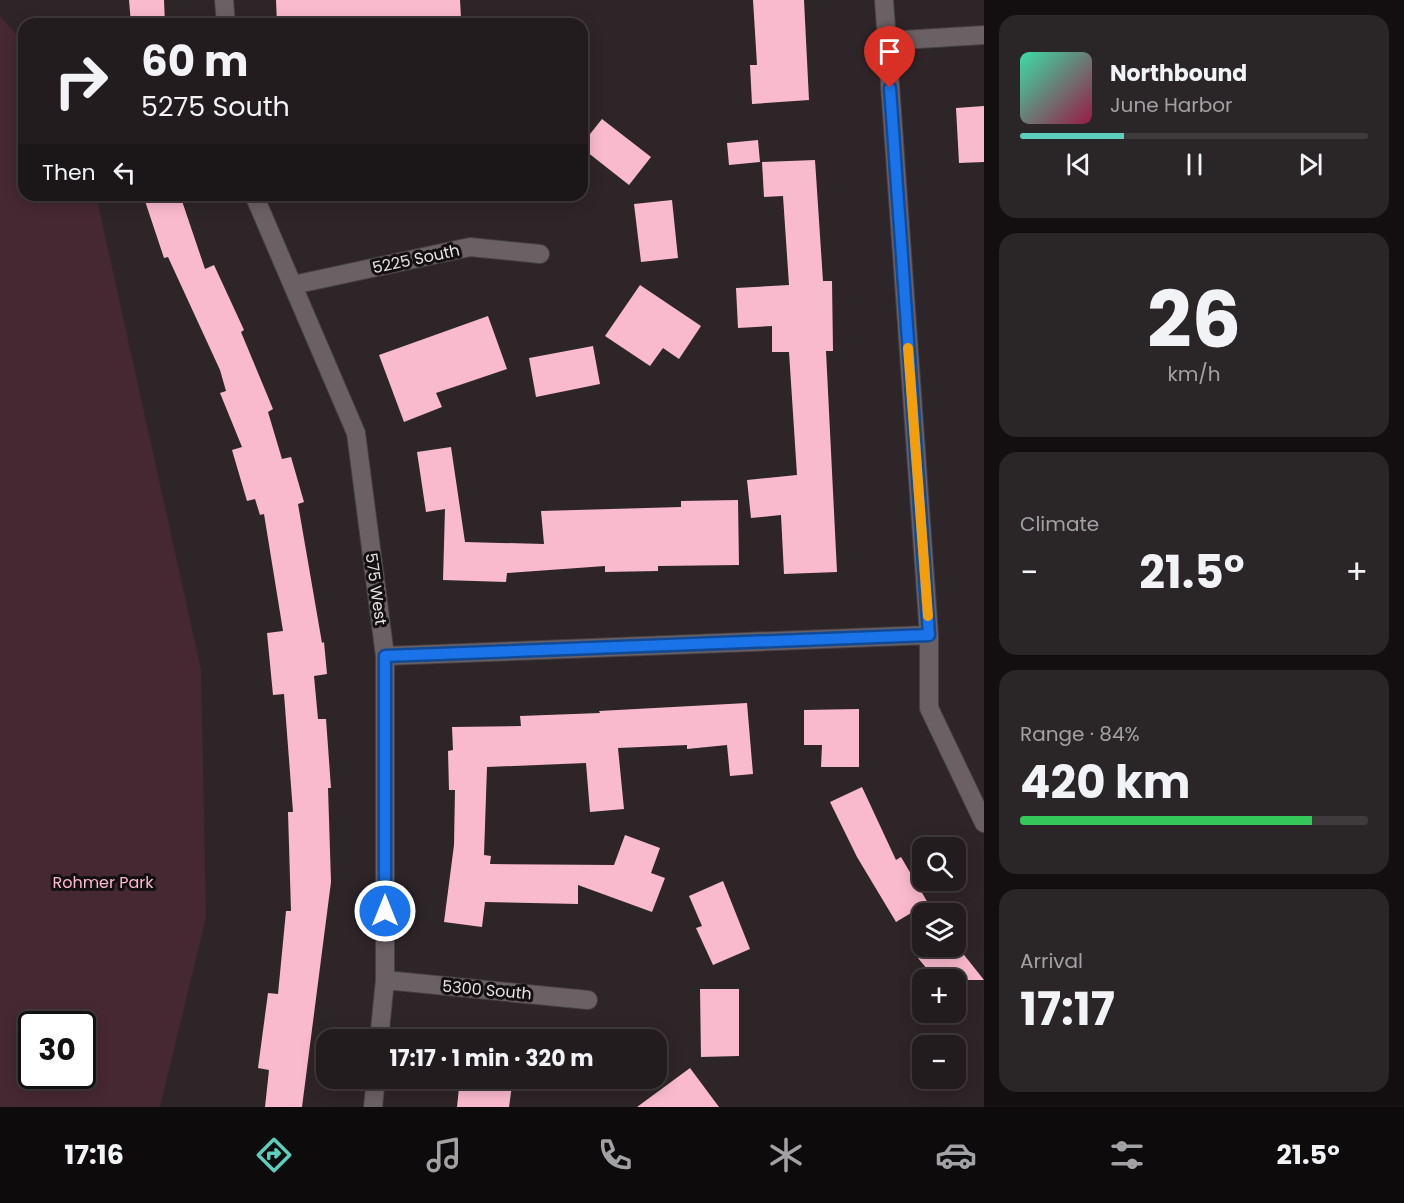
<!DOCTYPE html>
<html lang="en">
<head>
<meta charset="utf-8">
<style>
  :root { --surface:#221c1e; --page:#2a2527; --text:#f1f3f6; --muted:#a2a1a4; --line:#3f3a3c; --accent:#5ccebb }
  body { margin:0; font-family:Poppins,sans-serif; background:var(--page); color:var(--text); height:100vh; display:flex; flex-direction:column; font-size:22px; white-space:nowrap }
  * { box-sizing:border-box; margin:0 }
  p { font-size:20px; color:var(--muted) }
  .icon { flex:none; width:33px; height:33px; fill:none; stroke:currentColor; stroke-width:2; stroke-linecap:round; stroke-linejoin:round }
  .map { position:relative; flex:1; overflow:hidden }
  .side { display:flex; flex-direction:column; gap:15px; padding:15px; background:#130f10; width:420px }
  .side>* { flex:none }
  .banner { position:absolute; left:18px; top:18px; width:570px; height:183px; border-radius:18px; box-shadow:0 3px 15px #0003,0 0 0 2px var(--line); background:#221c1e; color:var(--text); overflow:hidden }
  .buttons { position:absolute; left:912px; top:837px; display:grid; gap:12px }
  .buttons a { display:grid; place-items:center; width:54px; height:54px; border-radius:12px; background:var(--surface); box-shadow:0 3px 15px #0003,0 0 0 2px var(--line); font-size:30px }
  .speed { position:absolute; left:18px; top:1011px; display:flex; gap:12px; font-size:30px; font-weight:700; text-align:center }
  .speed>* { display:grid; place-content:center; width:78px; height:78px; border-radius:50%; background:var(--surface); box-shadow:0 3px 15px #0003,0 0 0 2px var(--line); line-height:1 }
  .speed .limit { border:3px solid #111; border-radius:9px; background:#fff; color:#111 }
  .pin { position:absolute; display:grid; place-items:center; width:51px; height:51px; color:#fff; margin:-62px -26px; border-radius:50% 50% 50% 0; rotate:-45deg; box-shadow:0 0 6px #0007 }
  .pin .icon { rotate:45deg }
  .me { position:absolute; width:66px; margin:-33px; rotate:0deg; stroke-linejoin:round; filter:drop-shadow(0 0 4px #0008) }
  .turn { display:flex; align-items:center; gap:21px; height:126px; padding:0 24px; font-size:27px }
  .turn .icon { width:78px; height:78px; stroke-width:2.5 }
  .turn b { display:block; font-size:42px; line-height:51px }
  .then { display:flex; align-items:center; height:57px; padding:0 24px; background:#0003; gap:12px; font-size:22px }
  .big { font-size:45px; font-weight:700; line-height:1.1 }
  .side .widget { flex:1; display:flex; flex-direction:column; justify-content:center; gap:9px; min-width:0; padding:0 21px; border-radius:18px; background:var(--page) }
  .side .dial { align-items:center; gap:0 }
  .dial b { font-size:78px; line-height:1 }
  .song { display:flex; align-items:center; gap:18px }
  .cover { width:72px; height:72px; border-radius:9px; background:linear-gradient(135deg,hsl(160 70% 55%),hsl(340 70% 35%)) }
  .played { height:6px; border-radius:3px; background:linear-gradient(90deg,var(--accent) 30%,var(--line) 30%) }
  .keys { display:flex; justify-content:space-around; direction:ltr }
  .heat { display:flex; justify-content:space-between; align-items:center; font-size:33px; direction:ltr }
  .charge { height:9px; border-radius:4px; background:linear-gradient(90deg,#34c759 84%,var(--line) 0) }
  .trip { position:absolute; left:316px; top:1029px; width:351px; height:60px; border-radius:18px; background:var(--surface); box-shadow:0 3px 15px #0003,0 0 0 2px var(--line); font-weight:700; line-height:60px; text-align:center }
  .menu { display:flex; height:96px; justify-content:space-around; align-items:center; background:#0e0b0c; color:var(--muted) }
  .menu .icon { width:42px; height:42px }
  .menu .current { color:var(--accent) }
  .menu b { font-size:27px; color:var(--text) }
  main { display:flex; flex:1; min-height:0 }
  .map>svg:first-child { display:block }
</style>
</head>
<body>
<main>
<div class="map">
<svg width="984" height="1107" viewBox="0 0 984 1107">
  <rect width="100%" height="100%" fill="#2e2528"/>
  <path fill="#462832" fill-rule="evenodd" d="M 0,16 L 24,43 L 24,195 L 96,195 L 201,670 L 206,917 L 160,1107 L 0,1107 ZM 82,1024 L 82,1076 L 32,1076 L 32,1024 Z"/>
  <path fill="#fabace" d="M 129,0 L 164,0 L 165,24 L 131,24 Z
    M 276,0 L 460,0 L 461,18 L 386,24 L 277,24 Z
    M 753,0 L 804,0 L 809,100 L 752,104 L 750,65 L 757,65 Z
    M 984,106 L 984,162 L 959,163 L 956,108 Z
    M 602,119 L 651,157 L 629,185 L 582,148 L 582,144 Z
    M 758,140 L 760,162 L 729,165 L 727,143 Z
    M 815,160 L 823,281 L 832,281 L 833,351 L 826,351 L 837,572 L 784,574 L 781,515 L 751,518 L 747,480 L 797,475 L 789,352 L 772,352 L 772,326 L 738,328 L 736,288 L 789,285 L 783,196 L 764,197 L 762,162 Z
    M 143,195 L 180,195 L 205,269 L 214,265 L 244,330 L 241,332 L 273,409 L 268,412 L 282,459 L 291,457 L 304,502 L 298,504 L 322,643 L 324,642 L 327,674 L 314,676 L 318,719 L 326,719 L 331,788 L 328,788 L 331,882 L 302,1107 L 265,1107 L 269,1070 L 258,1068 L 268,993 L 278,994 L 286,911 L 291,911 L 288,812 L 293,812 L 284,694 L 273,695 L 267,633 L 283,631 L 264,514 L 260,515 L 255,499 L 247,501 L 232,450 L 242,447 L 220,393 L 226,391 L 220,370 L 168,257 L 164,258 Z
    M 672,200 L 678,258 L 641,262 L 634,204 Z
    M 640,285 L 701,326 L 679,359 L 663,348 L 650,366 L 605,336 Z
    M 488,316 L 507,369 L 436,393 L 442,407 L 404,422 L 379,355 Z
    M 593,346 L 600,384 L 536,397 L 529,358 Z
    M 451,447 L 465,542 L 544,544 L 541,511 L 681,507 L 681,501 L 738,500 L 739,565 L 658,566 L 658,571 L 605,572 L 605,566 L 507,573 L 506,582 L 443,580 L 445,509 L 426,512 L 417,452 Z
    M 747,703 L 753,774 L 730,776 L 727,745 L 687,749 L 687,745 L 618,748 L 624,809 L 590,812 L 586,763 L 487,767 L 484,855 L 491,856 L 490,864 L 614,865 L 625,835 L 660,848 L 651,873 L 665,878 L 652,912 L 578,885 L 578,904 L 485,902 L 482,927 L 444,922 L 454,845 L 455,790 L 449,790 L 448,751 L 453,750 L 452,727 L 521,726 L 520,716 L 600,713 L 599,711 Z
    M 859,709 L 859,767 L 821,767 L 822,745 L 804,745 L 804,710 Z
    M 862,787 L 896,860 L 901,857 L 928,903 L 896,922 L 857,857 L 830,802 Z
    M 723,881 L 750,949 L 713,965 L 696,928 L 702,926 L 689,896 Z
    M 931,946 L 957,946 L 984,980 L 936,980 L 918,958 Z
    M 700,989 L 739,989 L 739,1056 L 701,1057 Z
    M 690,1068 L 719,1107 L 637,1107 Z
    M 460,1078 L 513,1078 L 509,1107 L 457,1107 Z"/>
  <g fill="none" stroke-linecap="round" stroke-linejoin="round">
    <g stroke="#484143" stroke-width="20">
      <path id="minor" d="M 224,0 L 226,24
        M 884,0 L 929,635 L 929,708 L 984,823
        M 886,41 L 984,35
        M 254,195 L 356,433 L 385,656 L 385,980 L 379,1040
        M 293,285 L 470,247 L 540,254
        M 385,656 L 929,635
        M 385,980 L 588,1000
        M 373,1107 L 376,1078"/>
    </g>
    <use href="#minor" stroke="#6b6164" stroke-width="18"/>
  </g>
  <g fill="none" stroke-linecap="round" stroke-linejoin="round">
    <g stroke="#114b97" stroke-width="15">
      <path id="route" d="M 385,911 L 385,656 L 929,635 L 890,88"/>
    </g>
    <use href="#route" stroke="#1a73e8" stroke-width="10"/>
    <path stroke="#f59e0b" stroke-width="10" d="M 908,348 L 928,616"/>
  </g>
  <g text-anchor="middle" dominant-baseline="central" stroke-width="6" stroke-linejoin="round" paint-order="stroke">
    <g font-size="16" fill="#e7e1e3" stroke="#131011">
      <text transform="translate(416 259) rotate(-12)">5225 South</text>
      <text transform="translate(376 589) rotate(82)">575 West</text>
      <text transform="translate(487 990) rotate(5)">5300 South</text>
    </g>
    <g font-size="16" fill="#fdb7ce" stroke="#131011">
      <text x="103" y="882">Rohmer Park</text>
    </g>
  </g>
</svg>
<div class="buttons">
<a><svg class="icon" aria-label="search" viewBox="0 0 24 24"><circle cx="10" cy="10" r="6"/><path d="M15 15l6 6"/></svg></a>
<a><svg class="icon" aria-label="layers" viewBox="0 0 24 24"><path d="M12 4l9 5-9 5-9-5zM3 14l9 5 9-5"/></svg></a>
<a>+</a>
<a>−</a>
</div>
<div class="speed"><div class="limit">30</div></div>
<div class="pin" style="left:890px;top:88px;background:#d93025"><svg class="icon" aria-label="arrive" viewBox="0 0 24 24"><path d="M6 21V4h12l-3 4 3 4H6"/></svg></div>
<svg class="me" style="left:385px;top:911px" viewBox="-20 -20 40 40"><circle r="17" fill="#1a73e8" stroke="#fff" stroke-width="3"/><path d="M0-11L8 9 0 5-8 9z" fill="#fff"/></svg>
<div class="trip">17:17 · 1 min · 320 m</div>
<div class="banner">
<div class="turn"><svg class="icon" aria-label="right" viewBox="0 0 24 24"><path d="M7 20v-9h11M14 6l5 5-5 5"/></svg><div><b>60 m</b>5275 South</div></div>
<div class="then">Then<svg class="icon" aria-label="left" viewBox="0 0 24 24"><path d="M17 20v-9H6M10 6l-5 5 5 5"/></svg></div>
</div>
</div>
<section class="side">
<div class="widget">
<div class="song"><i class="cover"></i><div><b>Northbound</b><p>June Harbor</p></div></div>
<div class="played"></div>
<div class="keys"><svg class="icon" aria-label="previous" viewBox="0 0 24 24"><path d="M18 5L8 12l10 7zM5 5v14"/></svg><svg class="icon" aria-label="pause" viewBox="0 0 24 24"><path d="M8 5v14M16 5v14"/></svg><svg class="icon" aria-label="next" viewBox="0 0 24 24"><path d="M6 5l10 7-10 7zM19 5v14"/></svg></div>
</div>
<div class="widget dial"><b>26</b><p>km/h</p></div>
<div class="widget"><p>Climate</p>
<div class="heat"><a>−</a><b class="big">21.5°</b><a>+</a></div>
</div>
<div class="widget"><p>Range · 84%</p><b class="big">420 km</b><div class="charge"></div></div>
<div class="widget"><p>Arrival</p><b class="big">17:17</b></div>
</section>
</main>
<nav class="menu">
<b>17:16</b>
<svg class="icon current" aria-label="directions" viewBox="0 0 24 24"><path d="M12 3l9 9-9 9-9-9zM9 14v-3h6M13 9l2 2-2 2"/></svg>
<svg class="icon" aria-label="music" viewBox="0 0 24 24"><path d="M9 18V5l10-2v13"/><circle cx="6" cy="18" r="3"/><circle cx="16" cy="16" r="3"/></svg>
<svg class="icon" aria-label="phone" viewBox="0 0 24 24"><path d="M5 4h4l2 5-3 2q2 4 5 5l2-3 5 2v4C11 20 4 13 5 4z"/></svg>
<svg class="icon" aria-label="climate" viewBox="0 0 24 24"><path d="M12 3v18M4 7l16 10M4 17L20 7"/></svg>
<svg class="icon" aria-label="car" viewBox="0 0 24 24"><path d="M5 17H2v-5l4-1 3-4h7l3 4 3 1v5h-3M9 17h6M6 11h13"/><circle cx="7" cy="17" r="2"/><circle cx="17" cy="17" r="2"/></svg>
<svg class="icon" aria-label="filters" viewBox="0 0 24 24"><path d="M4 7h16M4 17h16"/><circle cx="9" cy="7" r="2"/><circle cx="15" cy="17" r="2"/></svg>
<b>21.5°</b>
</nav>
</body>
</html>
